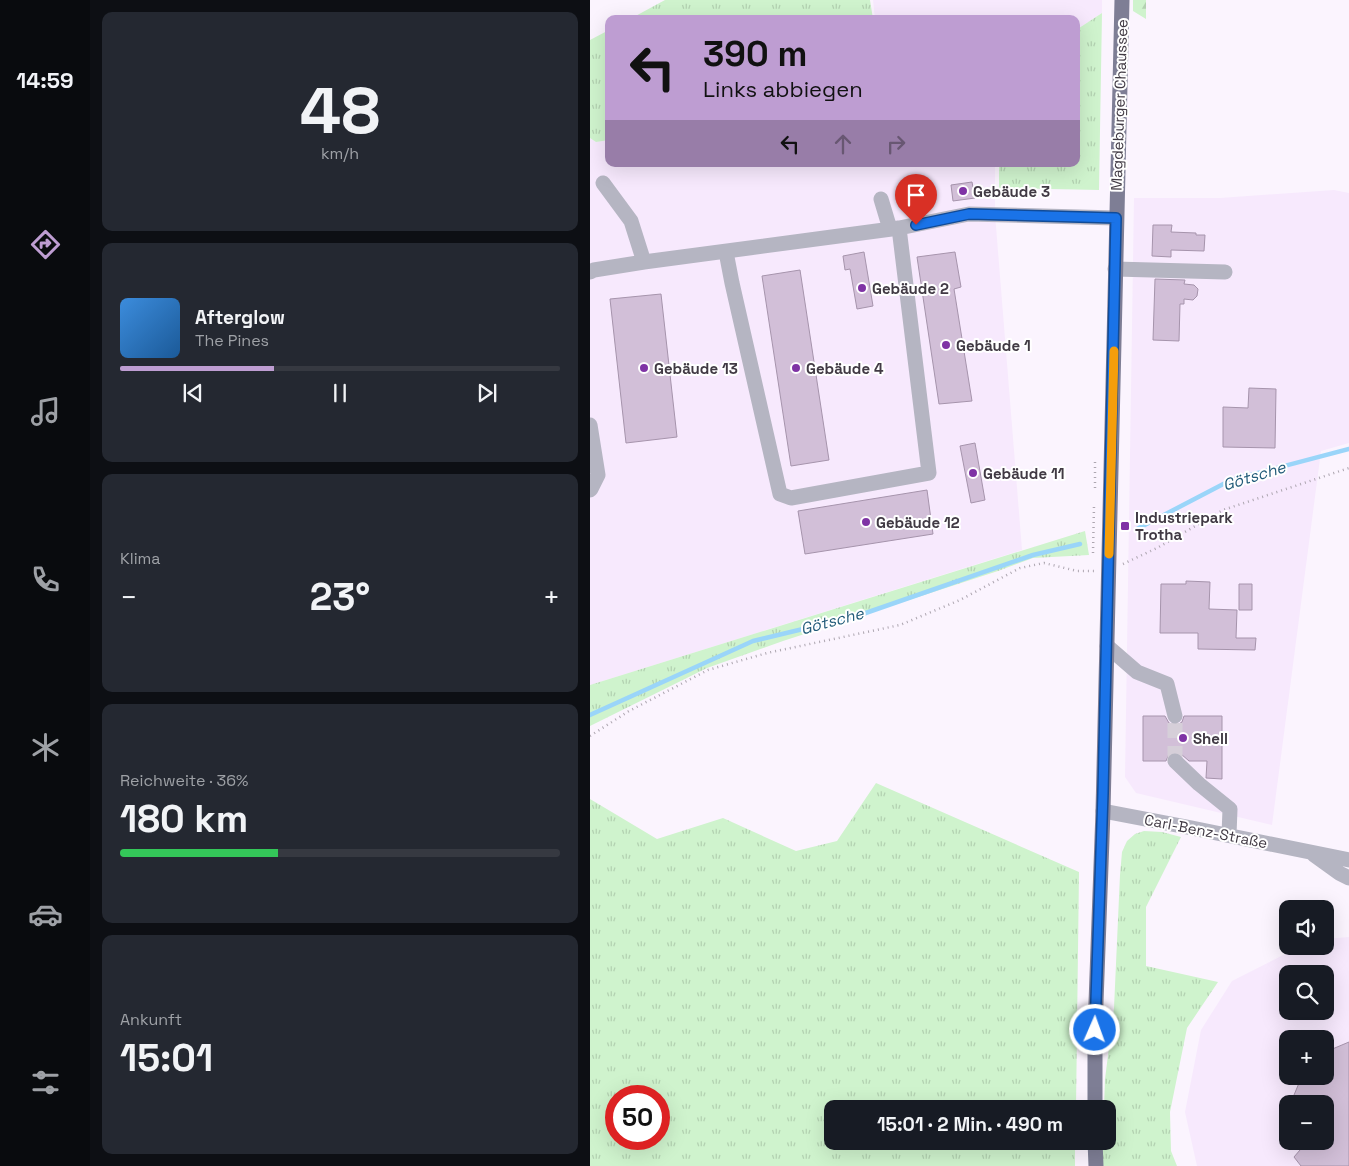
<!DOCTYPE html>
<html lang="de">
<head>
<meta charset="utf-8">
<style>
  :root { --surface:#171b24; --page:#242831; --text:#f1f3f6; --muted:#9ea1a6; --line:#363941; --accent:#be9dd2 }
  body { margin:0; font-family:"Space Grotesk",sans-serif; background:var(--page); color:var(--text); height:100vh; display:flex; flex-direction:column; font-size:19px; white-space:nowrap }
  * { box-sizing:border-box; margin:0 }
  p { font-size:16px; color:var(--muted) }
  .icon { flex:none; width:28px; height:28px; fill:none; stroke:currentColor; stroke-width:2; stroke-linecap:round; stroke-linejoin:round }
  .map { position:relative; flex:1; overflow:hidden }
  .details { display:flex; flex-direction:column; gap:12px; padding:12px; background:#0d0f14; width:500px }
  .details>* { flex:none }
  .banner { position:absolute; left:15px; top:15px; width:475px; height:152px; border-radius:10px; box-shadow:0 5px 20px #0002; background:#be9dd2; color:#111; overflow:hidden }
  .controls { position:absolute; left:689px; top:900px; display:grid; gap:10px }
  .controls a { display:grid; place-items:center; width:55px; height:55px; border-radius:10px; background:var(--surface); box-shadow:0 5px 20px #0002; font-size:25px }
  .speed { position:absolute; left:15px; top:1085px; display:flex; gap:10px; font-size:25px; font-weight:700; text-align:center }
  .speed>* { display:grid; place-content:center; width:65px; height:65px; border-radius:50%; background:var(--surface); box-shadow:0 5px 20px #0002; line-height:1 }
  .speed .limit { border:8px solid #d22; background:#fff; color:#111 }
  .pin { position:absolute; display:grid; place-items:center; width:42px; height:42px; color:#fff; margin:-51px -21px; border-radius:50% 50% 50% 0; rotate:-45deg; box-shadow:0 0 5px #0007 }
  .pin .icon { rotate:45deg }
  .me { position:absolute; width:55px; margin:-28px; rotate:2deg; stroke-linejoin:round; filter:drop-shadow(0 0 4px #0008) }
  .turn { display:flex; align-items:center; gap:18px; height:105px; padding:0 15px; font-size:22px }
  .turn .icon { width:65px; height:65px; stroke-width:2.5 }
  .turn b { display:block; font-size:35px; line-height:42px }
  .lanes { display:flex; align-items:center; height:48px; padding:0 15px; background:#0003; justify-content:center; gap:25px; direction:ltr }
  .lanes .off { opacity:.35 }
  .big { font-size:38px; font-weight:800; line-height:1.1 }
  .details .tile { flex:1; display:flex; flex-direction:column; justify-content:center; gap:8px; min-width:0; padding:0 18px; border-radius:10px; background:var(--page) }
  .details .dial { align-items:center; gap:0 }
  .dial b { font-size:65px; line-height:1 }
  .song { display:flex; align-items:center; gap:15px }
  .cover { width:60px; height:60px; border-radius:8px; background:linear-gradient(135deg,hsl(210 70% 55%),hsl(210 70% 35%)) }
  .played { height:5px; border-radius:2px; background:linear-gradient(90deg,var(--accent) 35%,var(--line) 35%) }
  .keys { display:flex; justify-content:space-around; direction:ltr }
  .heat { display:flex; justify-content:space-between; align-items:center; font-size:28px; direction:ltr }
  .charge { height:8px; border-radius:4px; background:linear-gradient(90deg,#34c759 36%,var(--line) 0) }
  .trip { position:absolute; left:234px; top:1100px; width:292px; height:50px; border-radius:10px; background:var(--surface); box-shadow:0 5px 20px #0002; font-weight:800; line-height:50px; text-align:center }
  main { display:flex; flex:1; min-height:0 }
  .dock { display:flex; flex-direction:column; width:90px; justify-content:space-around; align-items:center; background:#090b0e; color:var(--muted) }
  .dock .icon { width:35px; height:35px }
  .dock .active { color:var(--accent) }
  .dock b { font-size:22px; color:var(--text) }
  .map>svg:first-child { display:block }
</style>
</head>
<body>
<main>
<nav class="dock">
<b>14:59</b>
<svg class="icon active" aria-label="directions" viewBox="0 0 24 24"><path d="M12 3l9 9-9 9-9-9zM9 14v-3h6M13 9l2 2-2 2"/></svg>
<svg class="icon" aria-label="music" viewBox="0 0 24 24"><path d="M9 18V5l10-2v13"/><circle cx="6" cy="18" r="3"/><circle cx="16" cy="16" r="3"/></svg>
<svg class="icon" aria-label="phone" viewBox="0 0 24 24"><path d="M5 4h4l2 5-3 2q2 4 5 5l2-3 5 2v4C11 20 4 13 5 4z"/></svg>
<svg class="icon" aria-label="climate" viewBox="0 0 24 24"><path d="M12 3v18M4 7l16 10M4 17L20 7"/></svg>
<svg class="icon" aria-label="car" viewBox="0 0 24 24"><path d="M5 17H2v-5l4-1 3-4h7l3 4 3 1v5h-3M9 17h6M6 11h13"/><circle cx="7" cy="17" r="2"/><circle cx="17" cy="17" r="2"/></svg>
<svg class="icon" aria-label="filters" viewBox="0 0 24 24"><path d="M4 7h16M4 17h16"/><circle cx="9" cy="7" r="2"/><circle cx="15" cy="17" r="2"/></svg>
</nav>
<section class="details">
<div class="tile dial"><b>48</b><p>km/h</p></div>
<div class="tile">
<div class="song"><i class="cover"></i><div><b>Afterglow</b><p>The Pines</p></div></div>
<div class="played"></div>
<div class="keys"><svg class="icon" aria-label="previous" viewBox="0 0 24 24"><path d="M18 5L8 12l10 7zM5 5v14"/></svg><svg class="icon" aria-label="pause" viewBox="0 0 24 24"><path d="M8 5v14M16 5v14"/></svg><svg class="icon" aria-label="next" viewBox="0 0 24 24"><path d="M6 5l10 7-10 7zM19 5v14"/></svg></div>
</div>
<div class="tile"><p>Klima</p>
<div class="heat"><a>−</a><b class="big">23°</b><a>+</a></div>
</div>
<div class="tile"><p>Reichweite · 36%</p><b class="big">180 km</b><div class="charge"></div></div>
<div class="tile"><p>Ankunft</p><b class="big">15:01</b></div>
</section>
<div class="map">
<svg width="759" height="1166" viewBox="0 0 759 1166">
  <defs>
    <pattern id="grass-tufts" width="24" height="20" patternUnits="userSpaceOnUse" patternTransform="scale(1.25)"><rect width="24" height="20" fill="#cff3cd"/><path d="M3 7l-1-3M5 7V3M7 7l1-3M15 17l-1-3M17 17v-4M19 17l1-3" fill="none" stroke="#b3d1b1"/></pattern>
    <pattern id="forest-firs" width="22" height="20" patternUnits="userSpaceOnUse" patternTransform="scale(1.25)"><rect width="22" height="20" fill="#cff3cd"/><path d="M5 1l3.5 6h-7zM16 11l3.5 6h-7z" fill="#b3d1b1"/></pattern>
  </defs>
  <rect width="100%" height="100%" fill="#fbf4fe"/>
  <path fill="#f7e9fd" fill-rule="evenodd" d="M 283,0 L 512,0 L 512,13 L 486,30 L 486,19 L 285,19 Z
    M 0,138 L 6,142 L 19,140 L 19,164 L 405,164 L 405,214 L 432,550 L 0,685 Z
    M 744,190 L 759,193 L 759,443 L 731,451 L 682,825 L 546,793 L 535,777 L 544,198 L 630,198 Z
    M 759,937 L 759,1166 L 607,1166 L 595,1112 L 611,1030 L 642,981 L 711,946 L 735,946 L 735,939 ZM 698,974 L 735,974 L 735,1011 L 698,1011 ZM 698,1039 L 735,1039 L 735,1076 L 698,1076 ZM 698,1104 L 735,1104 L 735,1141 L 698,1141 Z"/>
  <path fill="url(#grass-tufts)" fill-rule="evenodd" d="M 75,0 L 280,0 L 283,19 L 40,19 Z
    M 512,13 L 509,190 L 409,188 L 409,164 L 486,164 L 486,30 Z
    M 19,30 L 19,140 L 6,142 L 0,138 L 0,40 Z
    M 495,531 L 499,555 L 443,558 L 408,571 L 193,641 L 117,668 L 0,726 L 0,685 Z
    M 286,783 L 489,872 L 486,1109 L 242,1109 L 242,1141 L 485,1141 L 485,1166 L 0,1166 L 0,799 L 67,839 L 133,818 L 206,851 L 247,841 ZM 69,1096 L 69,1139 L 26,1139 L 26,1096 Z
    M 554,831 L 572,832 L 591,837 L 556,907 L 556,966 L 628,982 L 597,1028 L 580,1112 L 581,1151 L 587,1166 L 512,1166 L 513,1141 L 518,1141 L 518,1109 L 514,1109 L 515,1079 L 524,1008 L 530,875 L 532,852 L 537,841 L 545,834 Z"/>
  <path fill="url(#forest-firs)" d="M 543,0 L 556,0 L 556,19 L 543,11 Z"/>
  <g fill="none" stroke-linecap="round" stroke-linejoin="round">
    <path stroke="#9ad5f9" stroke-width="4.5" d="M 547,529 L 641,480 L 759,449
      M 0,715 L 163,641 L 267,616 L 443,555 L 490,544"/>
  </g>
  <path fill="#d2bfd8" stroke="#a694ac" d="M 382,182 L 385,198 L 363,201 L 361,185 Z
    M 563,225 L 582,225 L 581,232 L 606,233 L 606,235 L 615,235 L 614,251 L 581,250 L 581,257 L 562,256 Z
    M 274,252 L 283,306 L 267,309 L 260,269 L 255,270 L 253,256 Z
    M 365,252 L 371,287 L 364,289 L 382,401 L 349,404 L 327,257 Z
    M 210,270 L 239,460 L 201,466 L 172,276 Z
    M 565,279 L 595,280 L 594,284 L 604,285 L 608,289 L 607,296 L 603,300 L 594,299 L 594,304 L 590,304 L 589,341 L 563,340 Z
    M 71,294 L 87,437 L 36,443 L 20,299 Z
    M 659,388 L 686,389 L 685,448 L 633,447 L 633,407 L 658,408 Z
    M 385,443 L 395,500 L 381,503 L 370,446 Z
    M 337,490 L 343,534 L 215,554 L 208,511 Z
    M 596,581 L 620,582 L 619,609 L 647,610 L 646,638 L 666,638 L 665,650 L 608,649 L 608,633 L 570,633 L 571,584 L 596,584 Z
    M 649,584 L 662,584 L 662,610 L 649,610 Z
    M 553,716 L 575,716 L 579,723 L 583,725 L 587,725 L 592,722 L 594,716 L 632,716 L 632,779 L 616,778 L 617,761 L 599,761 L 591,754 L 587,752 L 583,752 L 579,754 L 576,761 L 553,761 Z
    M 759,1042 L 759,1166 L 711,1166 L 704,1157 L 710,1150 L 705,1141 L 735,1141 L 735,1104 L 702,1104 L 704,1095 L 712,1076 L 735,1076 L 735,1054 L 740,1050 Z"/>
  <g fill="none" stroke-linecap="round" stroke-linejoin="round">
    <path stroke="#d6cfd9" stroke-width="15" stroke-dasharray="15 8" stroke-linecap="butt" d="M 585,761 L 585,716"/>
    <path stroke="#ada6b0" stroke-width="2.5" stroke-dasharray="1 4" stroke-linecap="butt" d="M 505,488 L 505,461
      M 503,553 L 504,506
      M 533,564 L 567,548 L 633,510 L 759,468
      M 0,736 L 39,711 L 118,670 L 177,653 L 310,625 L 370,600 L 430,568 L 454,563 L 487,571 L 504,571"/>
    <path stroke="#b5b5c2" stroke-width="15" d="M 13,183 L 41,221 L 54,262 L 309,228 L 379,214 L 526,218
      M 291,199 L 300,229
      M 136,252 L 142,283 L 190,494 L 201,498 L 339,473 L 309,228
      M 525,269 L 635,272
      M 0,272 L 4,270 L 54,262
      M 0,425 L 8,475 L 1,489 L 0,490
      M 517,646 L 547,672 L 577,684 L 585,716
      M 585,761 L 609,784 L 640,809 L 639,835
      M 513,811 L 602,828 L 759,860
      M 724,855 L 749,873 L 759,878"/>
    <path stroke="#7e7e95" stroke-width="15" d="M 505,1109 L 505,1030 L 513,811 L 532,0
      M 505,1141 L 506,1166"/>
  </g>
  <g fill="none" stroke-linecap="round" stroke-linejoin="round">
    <g stroke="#114b97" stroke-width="12">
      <path id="route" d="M 326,225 L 379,214 L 526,218 L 513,793 L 505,1030"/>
    </g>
    <use href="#route" stroke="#1a73e8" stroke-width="9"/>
    <path stroke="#f59e0b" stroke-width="9" d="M 519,554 L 524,351"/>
  </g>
  <g fill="#7f33a5" stroke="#fff" stroke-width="2">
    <circle cx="373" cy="191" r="5"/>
    <circle cx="272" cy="288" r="5"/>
    <circle cx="356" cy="345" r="5"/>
    <circle cx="54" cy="368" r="5"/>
    <circle cx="206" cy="368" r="5"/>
    <circle cx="383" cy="473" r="5"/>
    <circle cx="276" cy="522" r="5"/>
    <rect x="530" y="521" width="10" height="10" rx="2.5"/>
    <circle cx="593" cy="738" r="5"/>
  </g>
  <g text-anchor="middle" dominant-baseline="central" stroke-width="4" stroke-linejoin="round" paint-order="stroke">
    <g font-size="15" fill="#413a44" stroke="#fff">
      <text transform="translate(529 105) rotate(-88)">Magdeburger Chaussee</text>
      <text transform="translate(616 831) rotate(11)">Carl-Benz-Straße</text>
    </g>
    <g font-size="15" font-weight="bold" fill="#413a44" stroke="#fff" text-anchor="start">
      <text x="383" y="191">Gebäude 3</text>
      <text x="282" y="288">Gebäude 2</text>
      <text x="366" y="345">Gebäude 1</text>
      <text x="64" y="368">Gebäude 13</text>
      <text x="216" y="368">Gebäude 4</text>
      <text x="393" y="473">Gebäude 11</text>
      <text x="545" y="517">Industriepark<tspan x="545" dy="17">Trotha</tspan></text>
      <text x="286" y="522">Gebäude 12</text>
      <text x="603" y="738">Shell</text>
    </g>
    <g font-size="16" font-style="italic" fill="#225b79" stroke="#fff">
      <text transform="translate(664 476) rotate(-17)">Götsche</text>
      <text transform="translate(242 621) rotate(-15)">Götsche</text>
    </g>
  </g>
</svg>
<div class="controls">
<a><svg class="icon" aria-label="sound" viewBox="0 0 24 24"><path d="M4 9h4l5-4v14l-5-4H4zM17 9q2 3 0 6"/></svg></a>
<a><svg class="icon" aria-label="search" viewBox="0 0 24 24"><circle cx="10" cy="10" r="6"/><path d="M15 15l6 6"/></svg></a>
<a>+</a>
<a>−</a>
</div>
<div class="speed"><div class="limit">50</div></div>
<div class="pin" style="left:326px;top:225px;background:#d93025"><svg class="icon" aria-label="arrive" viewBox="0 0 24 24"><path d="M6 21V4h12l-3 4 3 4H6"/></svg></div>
<svg class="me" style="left:505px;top:1030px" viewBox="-20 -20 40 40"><circle r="17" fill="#1a73e8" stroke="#fff" stroke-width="3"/><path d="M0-11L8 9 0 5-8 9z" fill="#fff"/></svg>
<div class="trip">15:01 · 2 Min. · 490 m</div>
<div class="banner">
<div class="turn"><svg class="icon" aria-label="left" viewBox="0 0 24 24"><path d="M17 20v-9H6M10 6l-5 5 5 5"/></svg><div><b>390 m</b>Links abbiegen</div></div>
<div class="lanes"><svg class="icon" aria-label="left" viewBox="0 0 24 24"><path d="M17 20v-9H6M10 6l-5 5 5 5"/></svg><svg class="icon off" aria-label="ahead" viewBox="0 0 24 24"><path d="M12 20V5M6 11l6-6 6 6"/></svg><svg class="icon off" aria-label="right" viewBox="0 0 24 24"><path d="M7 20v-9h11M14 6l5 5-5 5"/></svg></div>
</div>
</div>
</main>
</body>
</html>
